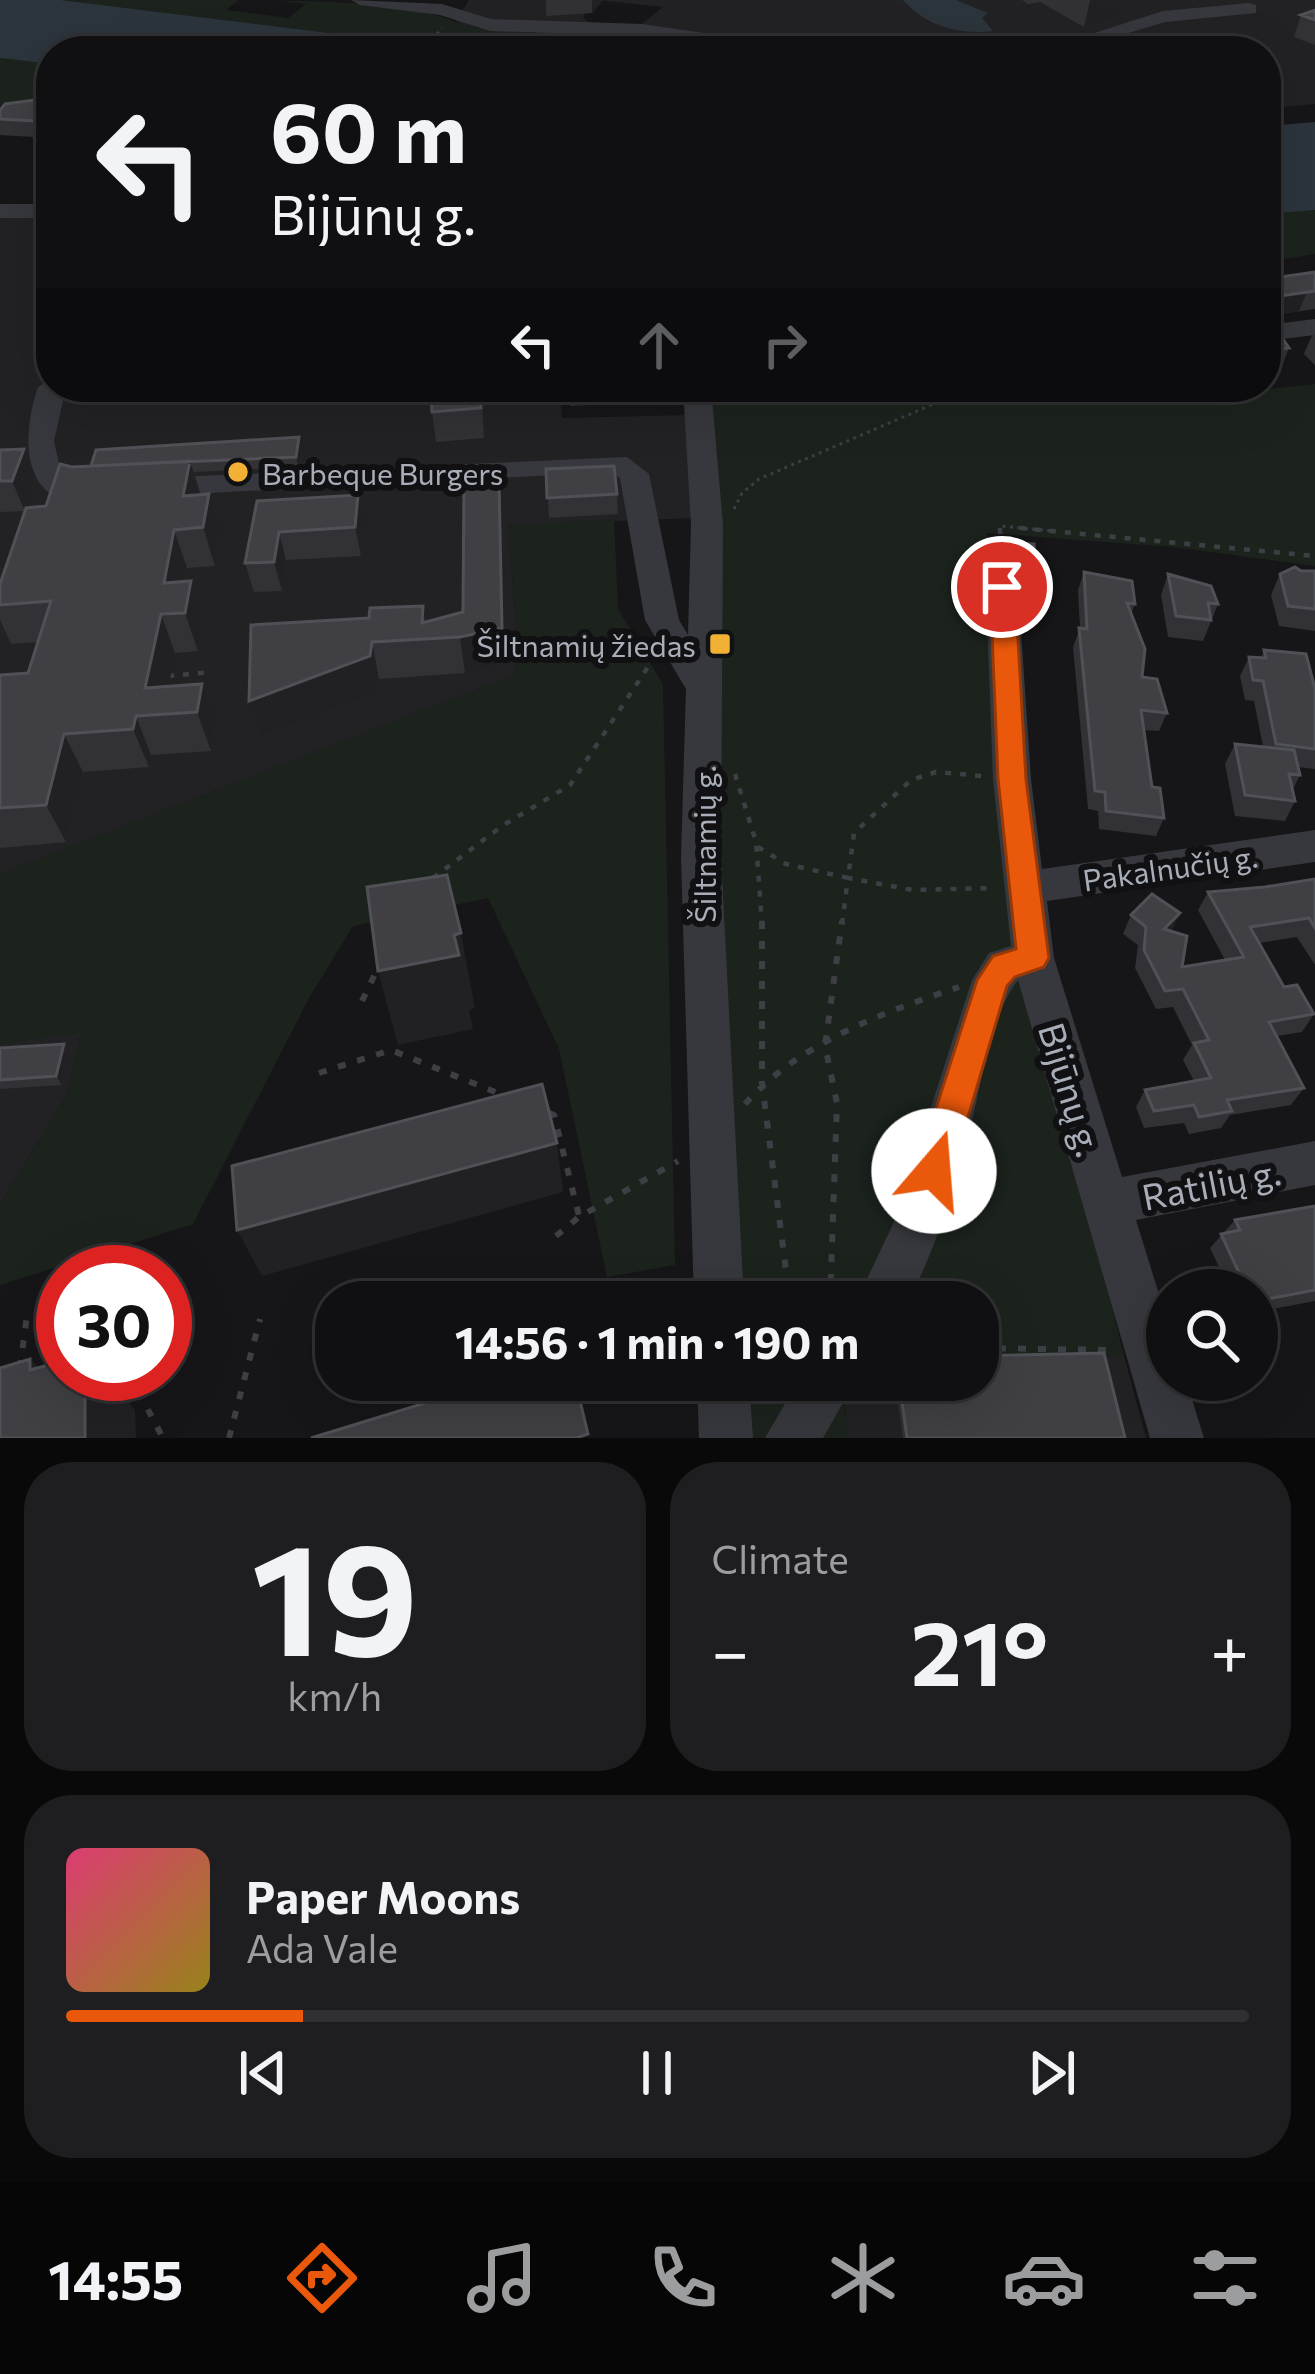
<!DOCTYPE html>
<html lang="en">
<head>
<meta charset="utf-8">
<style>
  :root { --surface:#101012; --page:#1e1e20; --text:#f1f3f6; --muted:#9c9d9f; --line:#303032; --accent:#ea580c }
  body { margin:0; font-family:Commissioner,sans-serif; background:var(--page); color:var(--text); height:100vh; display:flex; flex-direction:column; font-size:45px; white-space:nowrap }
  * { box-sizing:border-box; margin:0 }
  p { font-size:39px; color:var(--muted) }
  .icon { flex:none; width:66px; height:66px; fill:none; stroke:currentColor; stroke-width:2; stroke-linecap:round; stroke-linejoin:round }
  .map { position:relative; height:1438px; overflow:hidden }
  .panel { display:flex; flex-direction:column; gap:24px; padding:24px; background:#09090a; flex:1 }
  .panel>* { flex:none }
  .banner { position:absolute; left:36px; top:36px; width:1245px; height:366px; border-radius:48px; box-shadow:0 12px 48px #0002,0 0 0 3px var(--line); background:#101012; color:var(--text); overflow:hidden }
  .tools { position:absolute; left:1146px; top:1269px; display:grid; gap:24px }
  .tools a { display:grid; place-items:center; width:132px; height:132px; border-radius:50%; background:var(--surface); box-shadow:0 12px 48px #0002,0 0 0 3px var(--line); font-size:60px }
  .speed { position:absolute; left:36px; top:1245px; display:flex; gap:24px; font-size:60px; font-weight:700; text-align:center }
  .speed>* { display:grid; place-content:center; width:156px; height:156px; border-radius:50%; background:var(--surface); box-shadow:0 12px 48px #0002,0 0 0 3px var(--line); line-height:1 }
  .speed .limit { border:18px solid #d22; background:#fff; color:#111 }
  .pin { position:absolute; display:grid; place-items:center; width:102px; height:102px; color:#fff; margin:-51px; border:6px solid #fff; border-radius:50%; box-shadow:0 3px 12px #0007 }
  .me { position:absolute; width:132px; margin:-66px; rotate:18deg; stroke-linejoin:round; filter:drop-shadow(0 0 9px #0008) }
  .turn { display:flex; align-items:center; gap:42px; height:252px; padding:0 36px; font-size:54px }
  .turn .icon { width:156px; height:156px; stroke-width:2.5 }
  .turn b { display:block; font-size:84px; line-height:102px }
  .lanes { display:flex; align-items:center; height:114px; padding:0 36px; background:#0003; justify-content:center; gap:60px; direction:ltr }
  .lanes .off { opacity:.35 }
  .big { font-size:90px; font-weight:700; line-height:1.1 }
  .panel .card { flex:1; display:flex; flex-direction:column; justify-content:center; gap:18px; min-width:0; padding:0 42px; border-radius:48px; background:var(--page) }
  .panel .dial { align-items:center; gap:0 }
  .dial b { font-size:156px; line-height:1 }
  .song { display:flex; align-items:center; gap:36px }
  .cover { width:144px; height:144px; border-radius:18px; background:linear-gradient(135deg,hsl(340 70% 55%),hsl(50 70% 35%)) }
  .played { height:12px; border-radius:6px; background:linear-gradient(90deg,var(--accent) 20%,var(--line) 20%) }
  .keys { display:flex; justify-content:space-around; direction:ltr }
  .heat { display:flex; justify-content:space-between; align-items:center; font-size:66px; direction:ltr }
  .panel .tiles { flex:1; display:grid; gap:24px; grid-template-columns:1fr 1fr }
  .card:last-child { grid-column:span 2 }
  .trip { position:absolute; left:315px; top:1281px; width:684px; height:120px; border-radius:48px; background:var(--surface); box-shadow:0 12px 48px #0002,0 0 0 3px var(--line); font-weight:700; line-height:120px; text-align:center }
  .menu { display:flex; height:192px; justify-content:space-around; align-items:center; background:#060607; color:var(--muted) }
  .menu .icon { width:84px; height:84px }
  .menu .selected { color:var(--accent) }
  .menu b { font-size:54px; color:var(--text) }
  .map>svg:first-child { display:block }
</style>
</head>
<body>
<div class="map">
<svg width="1315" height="1438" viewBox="0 0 1315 1438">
  <rect width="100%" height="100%" fill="#161618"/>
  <path fill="#222225" d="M 469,0 L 594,0 L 583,17 L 591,25 L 638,27 L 663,7 L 598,0 L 1315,0 L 1315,104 L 1266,109 L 1266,51 L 669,51 L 669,46 L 463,26 L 456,21 Z
    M 51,216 L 51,387 L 559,387 L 562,418 L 691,415 L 696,518 L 508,525 L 519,659 L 512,676 L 0,874 L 0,218 Z
    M 81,1032 L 67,1095 L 0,1204 L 0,1044 Z
    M 1124,1356 L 1146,1438 L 847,1438 L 845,1397 L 856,1380 L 978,1380 L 978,1358 Z"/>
  <path fill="#1c231d" d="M 61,0 L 239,0 L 226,10 L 288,18 L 306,4 L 282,1 C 320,0 432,5 463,26 L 670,46 L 669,51 L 476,51 Z
    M 0,58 L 51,64 L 51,103 L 0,106 Z
    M 1315,210 L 1315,254 L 1266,262 L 1266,214 Z
    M 1315,384 L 1315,566 L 1173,547 L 987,533 L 994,722 L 1080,1176 L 1124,1356 L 978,1358 L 978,1302 L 738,1302 L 726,1083 L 707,387 L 1138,387 L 1148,403 Z
    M 614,519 L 618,609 L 663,685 L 675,1265 L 607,1277 L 559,1049 L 488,898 L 353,926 L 309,998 L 193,1224 L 0,1285 L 0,1204 L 67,1095 L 81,1033 L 0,1044 L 0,874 L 512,676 L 519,659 L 508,525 Z
    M 742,1380 L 856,1380 L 845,1397 L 847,1438 L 745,1438 Z"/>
  <path fill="#2c353c" d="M 0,0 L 61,0 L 476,51 L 51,51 L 51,64 L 0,58 Z
    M 903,0 L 956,0 L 988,13 L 982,18 L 993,31 C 958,35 926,26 903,0 Z
    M 1315,122 L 1315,210 L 1266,214 L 1266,126 Z"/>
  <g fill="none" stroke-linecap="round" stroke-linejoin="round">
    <path stroke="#3d3f44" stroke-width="3" stroke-dasharray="3 4.5" stroke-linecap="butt" d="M 422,51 L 442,28
      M 734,509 L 742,493 L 759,479 L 973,387
      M 1000,531 L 1000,526 L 1052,531"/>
    <path stroke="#3d3f44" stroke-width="4.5" stroke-dasharray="6 9" stroke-linecap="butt" d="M 1000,528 L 1001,564
      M 1020,528 L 1315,556
      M 168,676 L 212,672
      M 735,774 L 756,842 L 762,924
      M 758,847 L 786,864 L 848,878 L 854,833 L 911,780 L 936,772 L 982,776
      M 433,878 L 502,826 L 570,785 L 654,658
      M 842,924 L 848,878 L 913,890 L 995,888"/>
    <path stroke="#3d3f44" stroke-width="6" stroke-dasharray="8 12" stroke-linecap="butt" d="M 762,921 L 762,1083 L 790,1302
      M 362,1001 L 378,968
      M 319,1073 L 391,1050 L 505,1096
      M 745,1104 C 799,1043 884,1012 959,987
      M 549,1113 L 554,1115 L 579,1216
      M 556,1236 L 579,1217 L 678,1161
      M 830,1302 L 837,1103 L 825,1046 L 842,921
      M 978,1348 L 1111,1350
      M 20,1368 L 27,1315
      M 129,1374 L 163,1438
      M 229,1438 L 260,1319"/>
    <path fill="#37383d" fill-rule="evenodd" d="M 351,0 L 442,4 L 491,19 L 642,24 L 787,45 L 797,51 L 747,51 L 642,36 L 490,31 L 440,15 L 360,5 Z
      M 1249,3 L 1256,5 L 1256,13 L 1165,22 L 1069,51 L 1038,51 L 1163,11 Z
      M 0,204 L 51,204 L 51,218 L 0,218 Z
      M 1315,319 L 1315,335 L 1266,341 L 1266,325 Z
      M 51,379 L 51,387 L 66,387 L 54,441 L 60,469 L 78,481 L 108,484 L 112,491 L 108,498 C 24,519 18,446 38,387 Z
      M 683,387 L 711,387 L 723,525 L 721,857 L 744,1302 L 694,1302 L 681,857 L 686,689 L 645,620 L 620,478 L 611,472 L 153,496 L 138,487 L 153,478 L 627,457 L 649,474 L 679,620 L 688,635 L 691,525 Z
      M 1002,576 L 1014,579 L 1018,587 L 1031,779 L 1042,869 L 1315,830 L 1315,862 L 1047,901 L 1054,958 L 1122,1177 L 1315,1141 L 1315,1185 L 1136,1220 L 1167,1320 L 1167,1380 L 1186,1380 L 1204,1438 L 1150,1438 L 1018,980 C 990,1014 979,1098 967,1142 C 952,1197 934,1251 908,1302 L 856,1302 L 894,1222 L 972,980 L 989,953 L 1011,946 L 993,779 L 986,587 L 990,579 Z
      M 697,1380 L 749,1380 L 753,1438 L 699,1438 Z
      M 799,1380 L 856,1380 L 823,1438 L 765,1438 Z"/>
  </g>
  <path fill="#323236" d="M 546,0 L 603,0 L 592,13 L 546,16 Z
    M 1022,0 L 1122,0 L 1117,20 L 1084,27 L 1040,2 L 1028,4 Z
    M 1315,10 L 1315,45 L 1294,37 L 1301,15 Z
    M 51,98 L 51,160 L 46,144 L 51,138 L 0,135 L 0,110 Z
    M 1315,272 L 1315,309 L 1267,316 L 1289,348 L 1281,368 L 1266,369 L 1266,279 Z
    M 1315,334 L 1315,365 L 1304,354 L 1312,335 Z
    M 481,387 L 484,438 L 436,442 L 432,412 Z
    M 569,387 L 610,387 L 610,404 L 570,406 Z
    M 301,447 L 299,467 L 194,472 L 201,495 L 220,532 L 215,566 L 187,568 L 185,582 L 191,581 L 203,620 L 198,651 L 175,653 L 168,687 L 215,723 L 211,751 L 151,755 L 149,767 L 83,772 L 66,842 L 0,848 L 0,675 L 28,673 L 38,642 L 11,644 L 0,620 L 0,584 L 24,511 L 0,512 L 0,450 L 37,479 L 26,508 L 46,506 L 72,467 Z
    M 546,469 L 617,494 L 618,514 L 549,518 Z
    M 257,501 L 363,524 L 361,556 L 286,560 L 282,591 L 254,592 L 245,563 Z
    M 503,518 L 506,665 L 465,673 L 379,679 L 378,693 L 260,737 L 249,701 L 369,618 L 423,606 L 425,622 L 463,612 Z
    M 1013,543 L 1036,573 L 1033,583 L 1020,582 L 1012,574 L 1010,553 Z
    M 1301,571 L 1315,571 L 1315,631 L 1279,626 L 1271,595 L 1280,574 Z
    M 1084,572 L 1135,604 L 1131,614 L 1142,677 L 1167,713 L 1159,731 L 1144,730 L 1152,787 L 1164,818 L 1156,836 L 1099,829 L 1098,811 L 1088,809 L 1073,647 L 1080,628 L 1078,590 Z
    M 1168,574 L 1218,604 L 1203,641 L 1168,637 L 1161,595 Z
    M 1264,650 L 1315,689 L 1315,769 L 1298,767 L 1300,775 L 1293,789 L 1295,801 L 1285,821 L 1235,816 L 1225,764 L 1235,744 L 1263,746 L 1254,701 L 1245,700 L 1240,676 L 1249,657 L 1261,658 Z
    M 1315,879 L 1315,965 L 1297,937 L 1259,943 L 1284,987 L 1314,1014 L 1302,1032 L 1277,1036 L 1304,1088 L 1291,1105 L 1230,1115 L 1221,1128 L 1189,1134 L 1184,1123 L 1144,1128 L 1136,1107 L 1145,1090 L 1194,1081 L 1183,1060 L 1192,1045 L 1173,1007 L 1156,1009 L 1135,968 L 1138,945 L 1123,934 L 1131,915 L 1171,931 L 1182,967 L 1225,960 L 1198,910 L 1208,892 L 1265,887 Z
    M 0,1048 L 70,1053 L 62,1085 L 0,1089 Z
    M 1315,1206 L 1315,1301 L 1257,1312 L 1257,1290 L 1230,1290 L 1210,1248 L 1235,1220 Z
    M 903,1380 L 978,1380 L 1125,1438 L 903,1438 L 898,1402 L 901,1395 L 905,1395 Z"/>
  <path fill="#212124" d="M 592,0 L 603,0 L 592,13 Z
    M 1090,0 L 1122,0 L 1117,20 L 1084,27 Z
    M 1307,292 L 1299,311 L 1266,316 L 1266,298 Z
    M 299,437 L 301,447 L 299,467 L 296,457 Z
    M 24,449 L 37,479 L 25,511 L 12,481 Z
    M 190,461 L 202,499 L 183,496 Z
    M 499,482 L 503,518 L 506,665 L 465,673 L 460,637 Z
    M 209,494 L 220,532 L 215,566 L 203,527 Z
    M 358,495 L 363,524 L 361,556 L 355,527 Z
    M 174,530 L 187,568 L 179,613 L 164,583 Z
    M 279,532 L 286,560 L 282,591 L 274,562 Z
    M 191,581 L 203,620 L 198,651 L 185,613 Z
    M 161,614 L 175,653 L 163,715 L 145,688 Z
    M 372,642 L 379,679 L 378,693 L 260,737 L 249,701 Z
    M 202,684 L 215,723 L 211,751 L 197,712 Z
    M 136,716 L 151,755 L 149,767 L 133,729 Z
    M 64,734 L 83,772 L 66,842 L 46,805 Z
    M 1180,913 L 1171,932 L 1164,929 Z
    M 461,933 L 475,1008 L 469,1010 L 473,1029 L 398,1045 L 378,971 Z
    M 64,1044 L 70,1053 L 62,1085 L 56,1076 Z
    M 557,1143 L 563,1192 L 262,1276 L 237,1230 Z
    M 30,1359 L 85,1414 L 85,1374 L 103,1374 L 135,1410 L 136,1438 L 85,1438 L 30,1370 Z"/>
  <path fill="#3f3f44" stroke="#4f5156" stroke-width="3" d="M 1315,10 L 1315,20 L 1301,15 Z
    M 51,98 L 51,122 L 0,119 L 0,110 L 5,104 Z
    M 1315,272 L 1315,291 L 1266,298 L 1266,279 Z
    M 1266,314 L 1289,348 L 1266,350 Z
    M 431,387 L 479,387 L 481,408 L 432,412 Z
    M 299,437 L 296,457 L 91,466 L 96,450 Z
    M 24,449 L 12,481 L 0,481 L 0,450 Z
    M 190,461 L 183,496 L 209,494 L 203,527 L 174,530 L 164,583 L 191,581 L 185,613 L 161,614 L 145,688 L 202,684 L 197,712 L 136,716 L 133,729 L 64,734 L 46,805 L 0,808 L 0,675 L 28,673 L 51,601 L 0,605 L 0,584 L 26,508 L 46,506 L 60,464 L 72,467 Z
    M 614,466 L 617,494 L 547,498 L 546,469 Z
    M 499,482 L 502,628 L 460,637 L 372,642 L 370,656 L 249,701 L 251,625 L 369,618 L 370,608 L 423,606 L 422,623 L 463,612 L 464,484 Z
    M 358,495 L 355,527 L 279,532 L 274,562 L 245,563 L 257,501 Z
    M 1013,543 L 1034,544 L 1036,573 L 1023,572 L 1014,564 Z
    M 1295,567 L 1301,571 L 1315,571 L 1315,609 L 1288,606 L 1280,574 Z
    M 1084,572 L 1132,581 L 1135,604 L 1127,603 L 1145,649 L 1142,677 L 1157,679 L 1167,713 L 1141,710 L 1152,787 L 1160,788 L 1164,818 L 1106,811 L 1105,792 L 1095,791 L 1079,628 L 1087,629 Z
    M 1168,574 L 1211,586 L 1218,604 L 1208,603 L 1211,620 L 1176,616 Z
    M 1264,650 L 1306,654 L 1315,689 L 1315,749 L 1276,744 L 1263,681 L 1253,680 L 1249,657 L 1266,658 Z
    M 1235,744 L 1294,750 L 1300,775 L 1289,774 L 1295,801 L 1245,795 Z
    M 447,875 L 461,933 L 454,935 L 459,955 L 378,971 L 367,887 Z
    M 1315,879 L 1315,928 L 1309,918 L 1250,927 L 1284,987 L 1297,985 L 1314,1014 L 1269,1022 L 1304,1088 L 1227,1100 L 1232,1111 L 1199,1117 L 1194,1105 L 1154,1111 L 1145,1090 L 1211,1078 L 1194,1043 L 1209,1040 L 1183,989 L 1165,991 L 1144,950 L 1146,927 L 1131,915 L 1152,894 L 1180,913 L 1164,929 L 1187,936 L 1182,967 L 1244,957 L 1208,892 L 1265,887 Z
    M 64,1044 L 56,1076 L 0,1080 L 0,1048 Z
    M 542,1084 L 557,1143 L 237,1230 L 232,1166 Z
    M 1315,1206 L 1315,1290 L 1257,1301 L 1257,1290 L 1247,1290 L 1221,1234 L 1240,1230 L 1235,1220 Z
    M 1104,1353 L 1125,1438 L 907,1438 L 901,1395 L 909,1394 L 907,1380 L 978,1380 L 978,1356 Z
    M 30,1359 L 30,1370 L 63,1361 L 63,1374 L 85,1374 L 85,1438 L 0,1438 L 0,1368 Z
    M 500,1380 L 575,1380 L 588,1434 L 576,1438 L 311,1438 Z"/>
  <path fill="#ea580c" stroke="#983908" stroke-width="3" d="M 1002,579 L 1015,587 L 1026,779 L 1049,958 L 1044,967 L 1015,977 L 1007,986 L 952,1171 L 947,1183 L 934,1188 L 922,1183 L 916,1171 L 977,980 L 993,956 L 1016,949 L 998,779 L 990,587 Z"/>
  <g fill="#f2b134" stroke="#111113" stroke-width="4.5">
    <circle cx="238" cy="472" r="12"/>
    <rect x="708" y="632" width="24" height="24" rx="6"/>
  </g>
  <g text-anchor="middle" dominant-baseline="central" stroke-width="12" stroke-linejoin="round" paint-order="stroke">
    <g font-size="30" fill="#a8adb8" stroke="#111113" text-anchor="start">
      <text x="262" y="472">Barbeque Burgers</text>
      <text x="696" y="644" text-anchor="end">Šiltnamių žiedas</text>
    </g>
    <g font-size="30" fill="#a8adb8" stroke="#111113">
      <text transform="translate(703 844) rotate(-90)">Šiltnamių g.</text>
      <text transform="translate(1170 867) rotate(-8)">Pakalnučių g.</text>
    </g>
    <g font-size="36" fill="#a8adb8" stroke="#111113">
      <text transform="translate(1072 1089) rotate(73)">Bijūnų g.</text>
      <text transform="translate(1211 1183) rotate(-11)">Ratilių g.</text>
    </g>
  </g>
</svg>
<div class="tools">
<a><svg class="icon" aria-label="search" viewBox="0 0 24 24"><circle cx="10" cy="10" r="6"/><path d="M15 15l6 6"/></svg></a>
</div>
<div class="speed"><div class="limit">30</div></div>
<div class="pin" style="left:1002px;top:587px;background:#d93025"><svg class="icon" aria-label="arrive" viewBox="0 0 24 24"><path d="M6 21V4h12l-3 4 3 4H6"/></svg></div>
<svg class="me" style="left:934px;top:1171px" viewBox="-20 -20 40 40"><circle r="19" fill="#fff"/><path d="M0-13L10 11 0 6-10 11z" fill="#ea580c"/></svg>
<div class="trip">14:56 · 1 min · 190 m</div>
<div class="banner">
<div class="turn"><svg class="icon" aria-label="left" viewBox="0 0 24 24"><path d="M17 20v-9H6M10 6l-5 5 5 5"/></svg><div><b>60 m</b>Bijūnų g.</div></div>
<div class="lanes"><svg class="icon" aria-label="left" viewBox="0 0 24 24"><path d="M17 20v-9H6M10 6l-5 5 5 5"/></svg><svg class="icon off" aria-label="ahead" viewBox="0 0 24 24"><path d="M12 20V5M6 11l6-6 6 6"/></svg><svg class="icon off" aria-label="right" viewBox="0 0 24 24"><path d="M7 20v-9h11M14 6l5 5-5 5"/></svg></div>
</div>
</div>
<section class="panel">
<div class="tiles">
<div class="card dial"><b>19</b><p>km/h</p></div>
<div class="card"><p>Climate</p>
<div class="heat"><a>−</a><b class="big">21°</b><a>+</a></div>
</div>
<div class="card">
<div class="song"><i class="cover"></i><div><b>Paper Moons</b><p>Ada Vale</p></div></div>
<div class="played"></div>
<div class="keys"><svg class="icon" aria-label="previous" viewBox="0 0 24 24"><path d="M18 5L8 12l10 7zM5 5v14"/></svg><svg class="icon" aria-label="pause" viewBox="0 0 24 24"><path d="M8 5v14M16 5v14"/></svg><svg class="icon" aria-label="next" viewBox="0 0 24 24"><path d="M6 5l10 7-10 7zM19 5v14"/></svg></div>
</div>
</div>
</section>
<nav class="menu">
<b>14:55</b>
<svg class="icon selected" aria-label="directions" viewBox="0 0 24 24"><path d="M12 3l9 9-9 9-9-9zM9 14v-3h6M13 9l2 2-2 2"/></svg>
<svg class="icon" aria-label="music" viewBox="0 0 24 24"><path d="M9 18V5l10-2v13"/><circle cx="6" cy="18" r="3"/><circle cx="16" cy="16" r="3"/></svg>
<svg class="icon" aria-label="phone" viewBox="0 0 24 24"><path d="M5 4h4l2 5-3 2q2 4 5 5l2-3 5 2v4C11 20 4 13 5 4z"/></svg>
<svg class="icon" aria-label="climate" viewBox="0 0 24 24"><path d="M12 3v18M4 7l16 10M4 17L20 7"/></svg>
<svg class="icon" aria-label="car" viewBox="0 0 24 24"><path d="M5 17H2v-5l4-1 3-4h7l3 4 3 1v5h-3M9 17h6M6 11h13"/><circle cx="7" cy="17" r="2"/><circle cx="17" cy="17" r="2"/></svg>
<svg class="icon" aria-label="filters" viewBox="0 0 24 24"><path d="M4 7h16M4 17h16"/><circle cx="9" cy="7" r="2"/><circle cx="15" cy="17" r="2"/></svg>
</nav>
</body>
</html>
